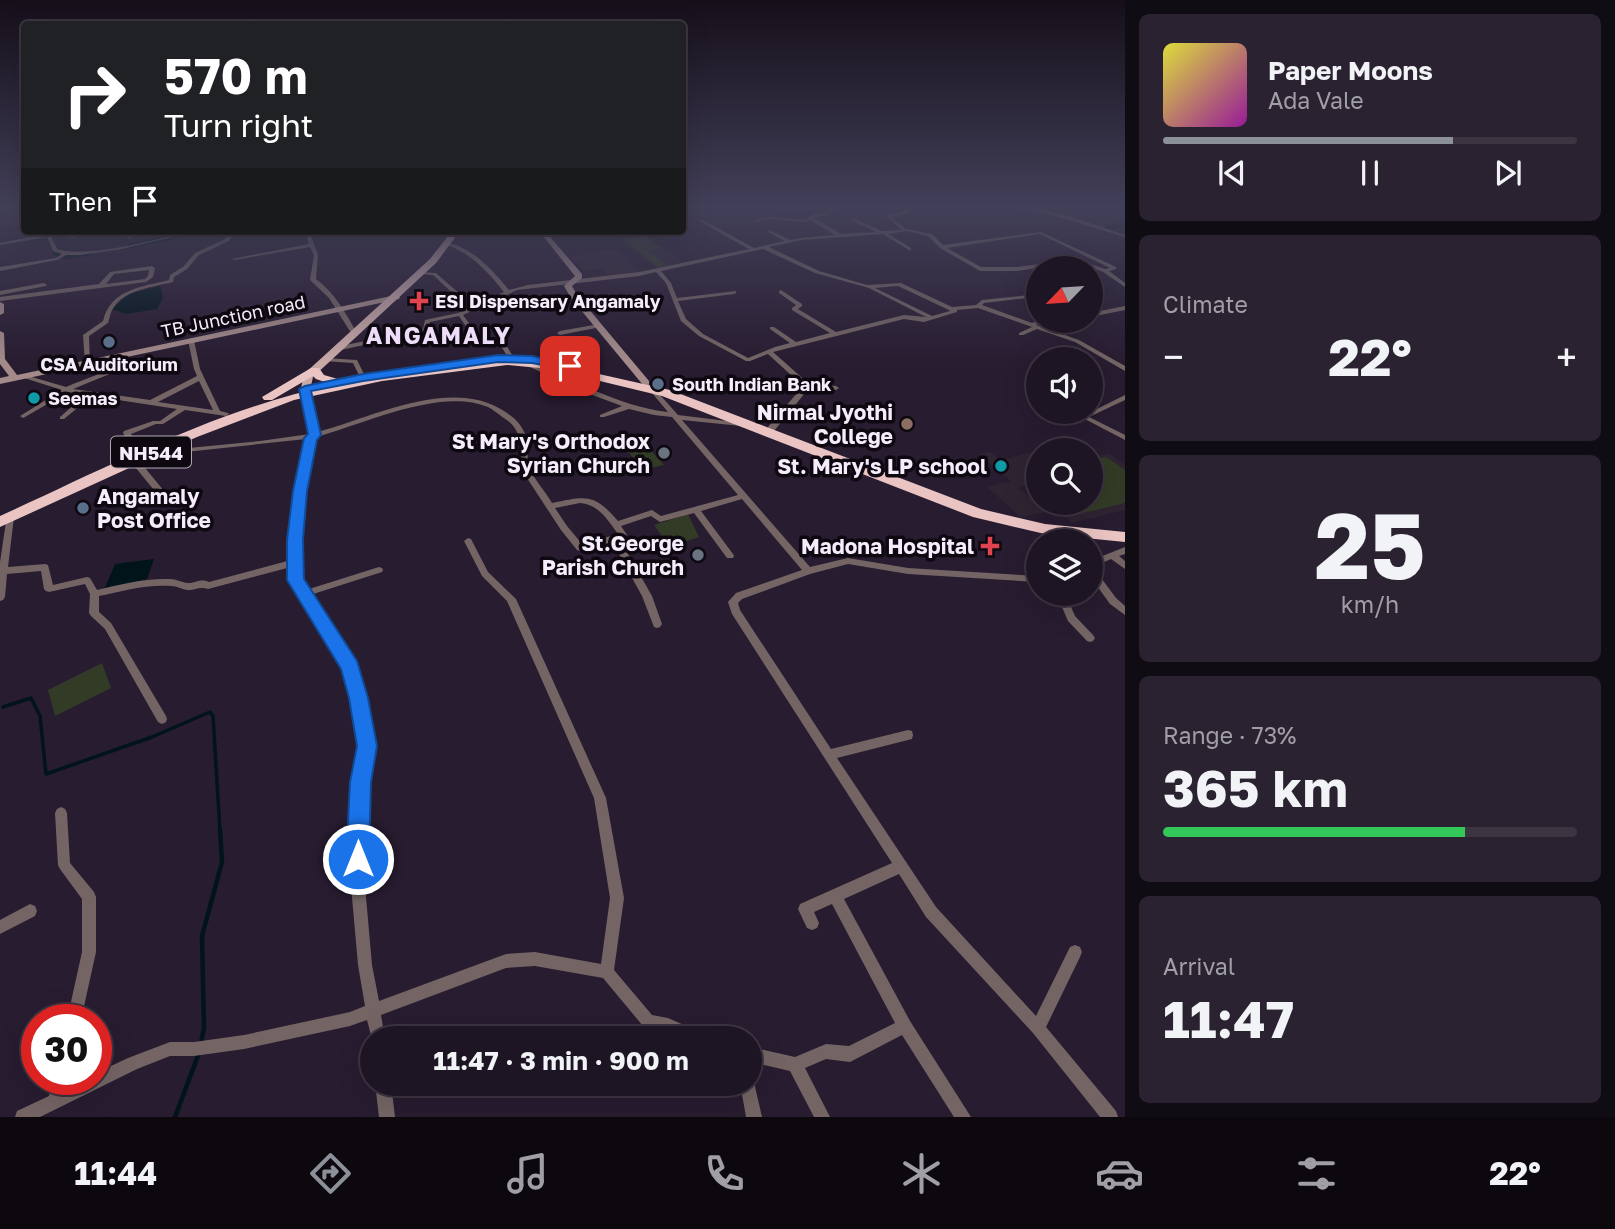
<!DOCTYPE html>
<html lang="en">
<head>
<meta charset="utf-8">
<style>
  :root { --surface:#1e1524; --page:#2b2231; --text:#f1f3f6; --muted:#a19fa6; --line:#3c3441; --accent:#8c9099 }
  body { margin:0; font-family:"Golos Text",sans-serif; background:var(--page); color:var(--text); height:100vh; display:flex; flex-direction:column; font-size:26px; white-space:nowrap }
  * { box-sizing:border-box; margin:0 }
  p { font-size:23px; color:var(--muted) }
  .icon { flex:none; width:38px; height:38px; fill:none; stroke:currentColor; stroke-width:2; stroke-linecap:round; stroke-linejoin:round }
  .map { position:relative; flex:1; overflow:hidden }
  .sheet { display:flex; flex-direction:column; gap:14px; padding:14px; background:#100c14; width:490px }
  .sheet>* { flex:none }
  .banner { position:absolute; left:21px; top:21px; width:665px; height:214px; border-radius:7px; box-shadow:0 7px 28px #0002,0 0 0 2px var(--line); background:#202124; color:#fff; overflow:hidden }
  .needle { width:46px; rotate:245deg }
  .controls { position:absolute; left:1026px; top:256px; display:grid; gap:14px }
  .controls a { display:grid; place-items:center; width:77px; height:77px; border-radius:50%; background:var(--surface); box-shadow:0 7px 28px #0002,0 0 0 2px var(--line); font-size:35px }
  .speed { position:absolute; left:21px; top:1004px; display:flex; gap:14px; font-size:35px; font-weight:700; text-align:center }
  .speed>* { display:grid; place-content:center; width:91px; height:91px; border-radius:50%; background:var(--surface); box-shadow:0 7px 28px #0002,0 0 0 2px var(--line); line-height:1 }
  .speed .limit { border:10px solid #d22; background:#fff; color:#111 }
  .pin { position:absolute; display:grid; place-items:center; width:60px; height:60px; color:#fff; margin:-30px; border-radius:14px; box-shadow:0 4px 10px #0006 }
  .me { position:absolute; width:77px; margin:-38px; rotate:0deg; stroke-linejoin:round; filter:drop-shadow(0 0 5px #0008) }
  .turn { display:flex; align-items:center; gap:24px; height:147px; padding:0 28px; font-size:32px }
  .turn .icon { width:91px; height:91px; stroke-width:2.5 }
  .turn b { display:block; font-size:49px; line-height:60px }
  .then { display:flex; align-items:center; height:66px; padding:0 28px; background:#0003; gap:14px; font-size:26px }
  .big { font-size:52px; font-weight:700; line-height:1.1 }
  .sheet .card { flex:1; display:flex; flex-direction:column; justify-content:center; gap:10px; min-width:0; padding:0 24px; border-radius:10px; background:var(--page) }
  .sheet .dial { align-items:center; gap:0 }
  .dial b { font-size:91px; line-height:1 }
  .song { display:flex; align-items:center; gap:21px }
  .cover { width:84px; height:84px; border-radius:10px; background:linear-gradient(135deg,hsl(60 70% 55%),hsl(300 70% 35%)) }
  .played { height:7px; border-radius:4px; background:linear-gradient(90deg,var(--accent) 70%,var(--line) 70%) }
  .keys { display:flex; justify-content:space-around; direction:ltr }
  .heat { display:flex; justify-content:space-between; align-items:center; font-size:38px; direction:ltr }
  .charge { height:10px; border-radius:5px; background:linear-gradient(90deg,#34c759 73%,var(--line) 0) }
  .trip { position:absolute; left:360px; top:1026px; width:402px; height:70px; border-radius:35px; background:var(--surface); box-shadow:0 7px 28px #0002,0 0 0 2px var(--line); font-weight:700; line-height:70px; text-align:center }
  .dock { display:flex; height:112px; justify-content:space-around; align-items:center; background:#0c080e; color:var(--muted) }
  .dock .icon { width:49px; height:49px }
  .dock .on { color:var(--accent) }
  .dock b { font-size:32px; color:var(--text) }
  main { display:flex; flex:1; min-height:0 }
  .map>svg:first-child { display:block }
</style>
</head>
<body>
<main>
<div class="map">
<svg width="1125" height="1117" viewBox="0 0 1125 1117">
  <rect width="100%" height="100%" fill="#281c30"/>
  <path fill="#2f2432" d="M 646,235 L 685,263 L 658,269 L 620,240 Z
    M 616,249 L 638,272 L 610,277 L 601,268 L 584,271 L 571,256 Z
    M 1038,451 L 1038,495 L 1026,486 L 1019,488 L 1047,512 L 1021,517 L 987,487 L 1011,481 L 979,454 L 990,452 L 1000,460 Z
    M 1109,453 L 1125,465 L 1125,510 L 1072,523 L 1047,502 L 1090,502 L 1090,458 Z"/>
  <path fill="#323b25" d="M 645,236 L 662,248 L 649,251 L 667,265 L 658,267 L 624,240 Z
    M 647,446 L 664,465 L 642,470 L 628,451 Z
    M 1106,457 L 1125,470 L 1125,503 L 1071,516 L 1054,502 L 1090,502 L 1090,460 Z
    M 688,514 L 699,537 L 670,547 L 654,525 Z
    M 102,663 L 111,688 L 55,716 L 48,690 Z"/>
  <path fill="#00141a" d="M 160,286 L 163,298 L 157,309 L 126,314 L 112,309 L 128,294 Z
    M 154,559 L 147,579 L 104,590 L 115,564 Z"/>
  <g fill="none" stroke-linecap="round" stroke-linejoin="round">
    <path stroke="#00141a" stroke-width="3.5" d="M 3,707 L 31,698 L 40,716 L 46,774 L 152,737 L 210,712 L 213,716 L 220,831"/>
    <path stroke="#00141a" stroke-width="4.5" d="M 201,1043 L 204,1028 L 202,936 L 222,862 L 220,829
      M 175,1117 L 199,1053"/>
    <path stroke="#00141a" stroke-width="4.5" d="M 14,207 L 24,217
      M 1105,229 L 1125,224
      M 46,231 L 56,254 L 68,257 L 90,253
      M 130,246 L 199,231"/>
    <path fill="#746564" fill-rule="evenodd" d="M 15,207 L 19,207 L 24,212 L 24,215 L 22,215 Z
      M 777,207 L 834,207 L 830,214 L 814,218 L 841,234 L 876,232 L 851,220 L 853,218 L 882,231 L 902,230 L 886,216 L 904,211 L 907,207 L 911,207 L 908,213 L 891,217 L 906,229 L 932,234 L 943,245 L 1041,232 L 1116,267 L 1116,269 L 1109,271 L 1125,283 L 1125,287 L 1103,272 L 1077,262 L 1017,271 L 980,271 L 940,248 L 928,236 L 906,231 L 888,234 L 911,248 L 911,250 L 909,250 L 883,234 L 801,240 L 769,247 L 819,271 L 867,285 L 901,283 L 952,307 L 976,305 L 982,300 L 1029,295 L 1029,297 L 1027,298 L 984,303 L 982,305 L 1032,323 C 1042,318 1056,320 1068,320 L 1036,325 L 1079,340 L 1125,366 L 1125,371 L 1075,342 L 1037,329 L 1023,335 L 1019,335 L 1019,333 L 1032,327 L 978,308 L 957,310 L 957,312 L 924,322 L 904,319 L 773,352 L 809,384 L 836,386 L 839,388 L 836,390 L 809,388 L 774,431 L 771,431 L 767,429 L 768,427 L 803,386 L 768,354 L 750,361 L 746,361 L 699,336 L 681,321 L 666,283 L 656,272 L 639,276 L 517,290 L 463,315 L 474,330 L 471,332 L 469,331 L 459,316 L 430,322 L 428,331 L 341,350 L 338,348 L 341,346 L 423,329 L 425,320 L 458,313 L 476,305 L 468,297 L 458,298 L 433,275 L 419,274 L 419,272 L 436,273 L 461,295 L 471,294 L 480,303 L 504,292 C 488,272 472,254 447,245 L 447,243 C 473,247 493,271 509,290 L 528,285 L 639,272 L 749,249 L 699,221 L 701,219 L 754,248 L 785,241 L 768,232 L 768,231 L 770,230 L 790,240 L 801,238 L 835,235 L 810,220 L 805,222 L 771,219 L 755,222 L 753,221 L 771,217 L 804,220 L 814,214 L 827,212 L 829,208 L 775,209 ZM 1040,234 L 1110,268 L 1105,269 L 1077,259 L 1017,267 L 981,267 L 947,248 ZM 763,249 L 815,273 L 869,288 L 926,317 L 904,315 L 836,332 L 798,309 L 802,306 L 802,304 L 781,290 L 779,291 L 779,293 L 796,305 L 792,308 L 792,310 L 830,333 L 796,342 L 774,327 L 770,327 L 770,329 L 790,343 L 775,347 L 748,358 L 703,334 L 686,319 L 678,301 L 734,294 L 736,293 L 736,291 L 677,298 L 671,283 L 661,271 ZM 898,286 L 949,310 L 950,311 L 932,316 L 875,288 Z
      M 1017,207 C 1044,205 1097,226 1125,235 L 1125,237 L 1052,215 Z
      M 45,231 L 49,231 L 50,233 L 60,232 L 72,236 L 108,231 L 121,231 L 72,238 L 60,234 L 51,236 L 57,249 C 87,259 158,239 190,231 L 197,231 L 122,249 L 80,255 L 66,255 L 57,260 L 0,271 L 0,267 L 56,258 L 62,254 L 53,251 L 47,237 L 0,245 L 0,243 L 46,234 Z
      M 151,231 L 159,231 L 129,238 L 127,237 Z
      M 225,231 L 229,231 L 231,233 L 248,231 L 232,236 L 229,241 L 199,255 L 187,269 L 174,277 L 173,282 C 154,287 126,289 114,307 C 110,312 110,318 108,323 L 89,336 L 90,363 L 85,364 L 83,335 L 103,321 C 111,289 141,287 169,280 L 170,275 L 183,267 L 195,253 L 225,239 L 228,235 Z
      M 305,231 L 309,231 L 318,255 L 316,279 C 335,293 347,315 358,335 L 357,336 L 353,336 L 329,298 L 310,280 L 314,255 L 310,247 L 234,260 L 232,259 L 309,244 Z
      M 152,266 L 155,268 L 153,277 L 146,282 L 0,301 L 0,297 L 99,284 L 110,272 ZM 149,270 L 148,276 L 145,279 L 106,284 L 114,274 Z
      M 44,283 L 47,285 L 46,286 L 0,295 L 0,291 Z
      M 1125,306 L 1125,310 L 1090,317 L 1090,313 Z
      M 599,324 L 601,325 L 601,327 L 560,335 L 557,333 L 560,331 Z
      M 497,337 L 501,337 L 514,358 L 513,359 L 509,359 L 496,338 Z
      M 191,338 L 194,340 L 200,369 L 220,411 L 228,413 L 229,414 L 226,416 L 185,410 L 163,424 L 156,424 L 131,434 L 142,454 L 141,456 L 135,456 L 123,433 L 124,431 L 153,421 L 160,421 L 177,409 L 92,396 L 64,419 L 60,419 L 60,417 L 85,395 L 68,392 L 25,417 L 23,418 L 20,416 L 62,390 L 21,377 L 21,375 L 25,375 L 66,387 L 73,384 L 112,369 L 115,356 L 118,354 L 121,356 L 117,371 L 73,389 L 150,400 L 197,376 L 194,369 L 188,340 ZM 199,381 L 213,410 L 158,402 Z
      M 326,358 L 357,360 L 366,378 L 365,379 L 361,379 L 353,363 L 324,361 L 323,360 Z
      M 525,361 C 573,378 616,406 668,412 L 647,387 L 650,385 L 652,386 L 678,415 L 743,423 L 745,424 L 741,426 L 682,420 L 810,567 L 848,558 L 908,568 L 1038,576 L 1038,582 L 908,574 L 848,564 L 810,574 L 742,599 L 738,603 L 740,610 L 831,749 L 908,730 L 912,731 L 913,735 L 912,739 L 908,740 L 837,758 L 936,907 L 1036,1016 L 1070,947 L 1075,945 L 1080,947 L 1082,952 L 1080,957 L 1046,1027 L 1116,1111 L 1118,1117 L 1100,1117 L 1033,1033 L 926,917 L 899,874 L 844,899 L 910,1021 L 971,1117 L 954,1117 L 902,1035 L 850,1062 L 826,1059 L 805,1068 L 830,1117 L 814,1117 L 790,1071 L 751,1062 L 751,1047 L 795,1057 L 826,1044 L 849,1046 L 895,1023 L 832,904 L 814,912 L 819,923 L 817,928 L 812,930 L 807,928 L 798,909 L 800,904 L 892,863 L 732,614 L 728,602 L 736,593 L 802,570 L 742,499 L 701,511 L 733,554 L 734,556 L 733,558 L 727,558 L 694,513 L 660,522 L 651,516 L 621,526 L 627,535 L 620,540 L 652,596 L 662,624 L 660,627 L 657,628 L 654,627 L 642,596 L 613,543 L 580,551 L 577,550 L 561,530 L 523,472 C 519,458 524,443 516,430 C 513,424 507,420 501,416 C 497,413 492,409 488,407 C 440,387 364,424 316,437 L 313,439 L 304,491 L 299,540 L 300,580 L 306,590 L 379,567 L 382,568 L 383,570 L 382,572 L 310,595 L 355,667 L 373,746 L 364,820 L 366,897 L 372,965 L 379,1001 L 506,954 L 535,952 L 601,964 L 610,898 L 594,798 L 507,601 L 482,576 L 464,541 L 468,538 L 471,539 L 488,572 L 516,599 L 606,798 L 624,898 L 614,970 L 652,1015 L 668,1018 L 702,1033 L 704,1038 L 680,1038 L 667,1032 L 643,1026 L 603,978 L 535,966 L 506,968 L 381,1015 L 385,1038 L 373,1038 L 373,1043 L 367,1020 L 350,1026 L 244,1049 L 194,1056 L 170,1056 L 137,1069 L 40,1117 L 15,1117 L 17,1111 L 49,1096 L 51,1080 L 67,1080 L 66,1088 L 82,1080 L 96,1080 L 96,1073 L 128,1058 L 170,1042 L 194,1042 L 244,1035 L 350,1012 L 365,1006 L 358,965 L 352,897 L 352,820 L 361,746 L 345,668 L 290,580 L 291,567 L 208,589 C 198,586 195,591 187,590 C 181,589 177,586 171,586 C 147,584 122,591 99,596 L 99,612 L 111,623 L 166,716 L 167,719 L 166,722 L 162,724 L 158,722 L 105,629 L 91,616 L 89,613 L 90,594 L 85,584 L 49,592 L 46,591 L 44,589 L 41,571 L 7,574 L 5,597 L 3,600 L 0,601 L 0,562 L 7,515 L 10,514 L 14,517 L 8,567 L 45,564 L 48,565 L 53,585 L 87,577 L 90,578 L 97,590 C 121,584 146,578 170,579 C 176,579 181,582 187,583 C 196,584 198,578 209,582 L 291,560 C 291,519 298,479 306,439 L 167,454 L 157,448 L 161,446 L 168,450 L 260,441 L 310,434 L 302,393 L 305,391 L 308,393 L 317,432 C 371,418 451,376 504,411 C 510,415 516,419 520,425 C 532,441 524,455 531,471 C 536,482 546,492 552,503 C 586,496 594,493 618,521 L 652,510 L 661,516 L 738,495 L 672,417 L 654,415 L 629,409 L 604,417 L 600,417 L 600,415 L 622,406 L 595,396 L 523,364 L 523,362 ZM 580,503 C 598,504 608,520 618,534 L 582,544 L 567,526 L 555,508 Z
      M 1125,395 L 1125,400 L 1089,417 L 1125,435 L 1125,440 L 1081,417 Z
      M 131,458 L 137,458 L 164,491 L 165,493 L 164,495 L 158,495 L 131,462 L 130,460 Z
      M 1125,547 L 1125,554 L 1119,556 L 1125,561 L 1125,569 L 1111,559 L 1093,567 L 1116,598 L 1125,606 L 1125,615 L 1110,604 L 1090,576 L 1090,561 Z
      M 1056,593 L 1065,593 L 1075,616 L 1093,635 L 1095,638 L 1093,641 L 1090,642 L 1087,641 L 1068,621 Z
      M 61,807 L 65,809 L 67,813 L 70,863 L 94,892 L 96,897 L 96,952 L 81,1020 L 67,1020 L 82,952 L 82,899 L 60,869 L 58,865 L 55,813 L 57,809 Z
      M 30,904 L 35,906 L 37,911 L 35,916 L 0,934 L 0,920 Z
      M 751,1076 L 753,1078 L 762,1117 L 746,1117 L 740,1083 L 751,1083 Z
      M 375,1083 L 391,1083 L 395,1117 L 379,1117 Z"/>
    <path fill="#a48b8a" fill-rule="evenodd" d="M 539,231 L 545,231 L 582,274 L 582,278 L 572,286 L 577,295 L 649,381 L 649,385 L 643,385 L 571,298 L 564,286 L 575,276 Z
      M 396,295 L 400,297 L 399,299 L 0,384 L 0,378 L 9,376 L 0,364 L 0,331 L 4,333 L 5,359 L 17,375 Z
      M 0,302 L 4,304 L 4,313 L 0,315 Z"/>
    <path fill="#c8a9a8" fill-rule="evenodd" d="M 452,231 L 460,231 L 436,263 L 313,377 L 309,395 L 301,395 L 300,393 L 304,374 L 430,259 Z"/>
    <path fill="#eac4c2" fill-rule="evenodd" d="M 507,359 L 550,363 L 670,390 L 981,509 L 1045,524 L 1125,532 L 1125,542 L 1045,534 L 973,517 L 662,396 L 550,369 L 507,365 L 382,381 L 294,400 L 197,437 L 0,527 L 0,516 C 108,467 217,409 333,385 L 316,379 L 313,376 L 272,400 L 264,400 L 262,397 L 311,368 L 319,368 L 324,375 L 341,380 L 342,383 L 382,375 Z"/>
  </g>
  <linearGradient id="sky" x2="0" y2="1"><stop stop-color="#160f1a"/><stop offset="0.57" stop-color="#424059"/><stop offset="1" stop-color="#424059" stop-opacity="0"/></linearGradient>
  <rect width="1125" height="363" fill="url(#sky)"/>
  <path fill="#1a73e8" stroke="#114b97" stroke-width="2" d="M 498,355 L 532,356 L 576,366 L 570,370 L 532,363 L 498,362 L 363,381 L 311,391 L 321,435 L 317,440 L 307,491 L 303,540 L 304,579 L 357,661 L 368,698 L 377,746 L 371,782 L 369,859 L 366,867 L 358,871 L 350,867 L 346,859 L 350,782 L 357,746 L 349,698 L 341,669 L 287,580 L 287,540 L 293,491 L 304,438 L 308,434 L 299,389 L 305,386 L 363,374 Z"/>
  <g fill="#e0444e" stroke="#0e0911" stroke-width="2.5">
    <path d="M415.5 290.5h7v7h7v7h-7v7h-7v-7h-7v-7h7z"/>
    <path d="M986.5 535.5h7v7h7v7h-7v7h-7v-7h-7v-7h7z"/>
  </g>
  <g fill="#5c6f8a" stroke="#0e0911" stroke-width="2.5">
    <circle cx="109" cy="342" r="7"/>
    <circle cx="658" cy="384" r="7"/>
    <circle cx="83" cy="508" r="7"/>
  </g>
  <g fill="#0f9aa8" stroke="#0e0911" stroke-width="2.5">
    <circle cx="34" cy="398" r="7"/>
    <circle cx="1001" cy="466" r="7"/>
  </g>
  <circle fill="#8d6e63" stroke="#0e0911" stroke-width="2.5" cx="907" cy="424" r="7"/>
  <g fill="#6b7280" stroke="#0e0911" stroke-width="2.5">
    <circle cx="664" cy="453" r="7"/>
    <circle cx="698" cy="555" r="7"/>
  </g>
  <g text-anchor="middle" dominant-baseline="central" stroke-width="7" stroke-linejoin="round" paint-order="stroke">
    <g font-size="18" font-weight="bold" fill="#f5edfb" stroke="#0e0911" text-anchor="start">
      <text x="435" y="301">ESI Dispensary Angamaly</text>
      <text x="109" y="364" text-anchor="middle">CSA Auditorium</text>
      <text x="672" y="384">South Indian Bank</text>
      <text x="48" y="398">Seemas</text>
    </g>
    <g font-size="18" fill="#f5edfb" stroke="#0e0911">
      <text transform="translate(233 316) rotate(-12)">TB Junction road</text>
    </g>
    <rect fill="#0e0911" stroke="#b0a9b5" stroke-width="2" x="111" y="436.5" width="80" height="31" rx="5"/>
    <g font-size="19" font-weight="bold" fill="#f5edfb">
      <text x="151" y="452">NH544</text>
    </g>
    <g font-size="21" font-weight="bold" fill="#f5edfb" stroke="#0e0911" text-anchor="end">
      <text x="893" y="412">Nirmal Jyothi<tspan x="893" dy="24">College</tspan></text>
      <text x="650" y="441">St Mary's Orthodox<tspan x="650" dy="24">Syrian Church</tspan></text>
      <text x="987" y="466">St. Mary's LP school</text>
      <text x="97" y="496" text-anchor="start">Angamaly<tspan x="97" dy="24">Post Office</tspan></text>
      <text x="684" y="543">St.George<tspan x="684" dy="24">Parish Church</tspan></text>
      <text x="974" y="546">Madona Hospital</text>
    </g>
    <g font-size="23" font-weight="bold" letter-spacing="2" fill="#edddf8" stroke="#0e0911">
      <text x="439" y="335">ANGAMALY</text>
    </g>
  </g>
</svg>
<div class="controls">
<a><svg class="needle" viewBox="-14 -14 28 28"><path d="M0-13l5 13h-10z" fill="#e53935"/><path d="M0 13l5-13h-10z" fill="#a19fa6"/></svg></a>
<a><svg class="icon" aria-label="sound" viewBox="0 0 24 24"><path d="M4 9h4l5-4v14l-5-4H4zM17 9q2 3 0 6"/></svg></a>
<a><svg class="icon" aria-label="search" viewBox="0 0 24 24"><circle cx="10" cy="10" r="6"/><path d="M15 15l6 6"/></svg></a>
<a><svg class="icon" aria-label="layers" viewBox="0 0 24 24"><path d="M12 4l9 5-9 5-9-5zM3 14l9 5 9-5"/></svg></a>
</div>
<div class="speed"><div class="limit">30</div></div>
<div class="pin" style="left:570px;top:366px;background:#d93025"><svg class="icon" aria-label="arrive" viewBox="0 0 24 24"><path d="M6 21V4h12l-3 4 3 4H6"/></svg></div>
<svg class="me" style="left:358px;top:859px" viewBox="-20 -20 40 40"><circle r="17" fill="#1a73e8" stroke="#fff" stroke-width="3"/><path d="M0-11L8 9 0 5-8 9z" fill="#fff"/></svg>
<div class="trip">11:47 · 3 min · 900 m</div>
<div class="banner">
<div class="turn"><svg class="icon" aria-label="right" viewBox="0 0 24 24"><path d="M7 20v-9h11M14 6l5 5-5 5"/></svg><div><b>570 m</b>Turn right</div></div>
<div class="then">Then<svg class="icon" aria-label="arrive" viewBox="0 0 24 24"><path d="M6 21V4h12l-3 4 3 4H6"/></svg></div>
</div>
</div>
<section class="sheet">
<div class="card">
<div class="song"><i class="cover"></i><div><b>Paper Moons</b><p>Ada Vale</p></div></div>
<div class="played"></div>
<div class="keys"><svg class="icon" aria-label="previous" viewBox="0 0 24 24"><path d="M18 5L8 12l10 7zM5 5v14"/></svg><svg class="icon" aria-label="pause" viewBox="0 0 24 24"><path d="M8 5v14M16 5v14"/></svg><svg class="icon" aria-label="next" viewBox="0 0 24 24"><path d="M6 5l10 7-10 7zM19 5v14"/></svg></div>
</div>
<div class="card"><p>Climate</p>
<div class="heat"><a>−</a><b class="big">22°</b><a>+</a></div>
</div>
<div class="card dial"><b>25</b><p>km/h</p></div>
<div class="card"><p>Range · 73%</p><b class="big">365 km</b><div class="charge"></div></div>
<div class="card"><p>Arrival</p><b class="big">11:47</b></div>
</section>
</main>
<nav class="dock">
<b>11:44</b>
<svg class="icon on" aria-label="directions" viewBox="0 0 24 24"><path d="M12 3l9 9-9 9-9-9zM9 14v-3h6M13 9l2 2-2 2"/></svg>
<svg class="icon" aria-label="music" viewBox="0 0 24 24"><path d="M9 18V5l10-2v13"/><circle cx="6" cy="18" r="3"/><circle cx="16" cy="16" r="3"/></svg>
<svg class="icon" aria-label="phone" viewBox="0 0 24 24"><path d="M5 4h4l2 5-3 2q2 4 5 5l2-3 5 2v4C11 20 4 13 5 4z"/></svg>
<svg class="icon" aria-label="climate" viewBox="0 0 24 24"><path d="M12 3v18M4 7l16 10M4 17L20 7"/></svg>
<svg class="icon" aria-label="car" viewBox="0 0 24 24"><path d="M5 17H2v-5l4-1 3-4h7l3 4 3 1v5h-3M9 17h6M6 11h13"/><circle cx="7" cy="17" r="2"/><circle cx="17" cy="17" r="2"/></svg>
<svg class="icon" aria-label="filters" viewBox="0 0 24 24"><path d="M4 7h16M4 17h16"/><circle cx="9" cy="7" r="2"/><circle cx="15" cy="17" r="2"/></svg>
<b>22°</b>
</nav>
</body>
</html>
